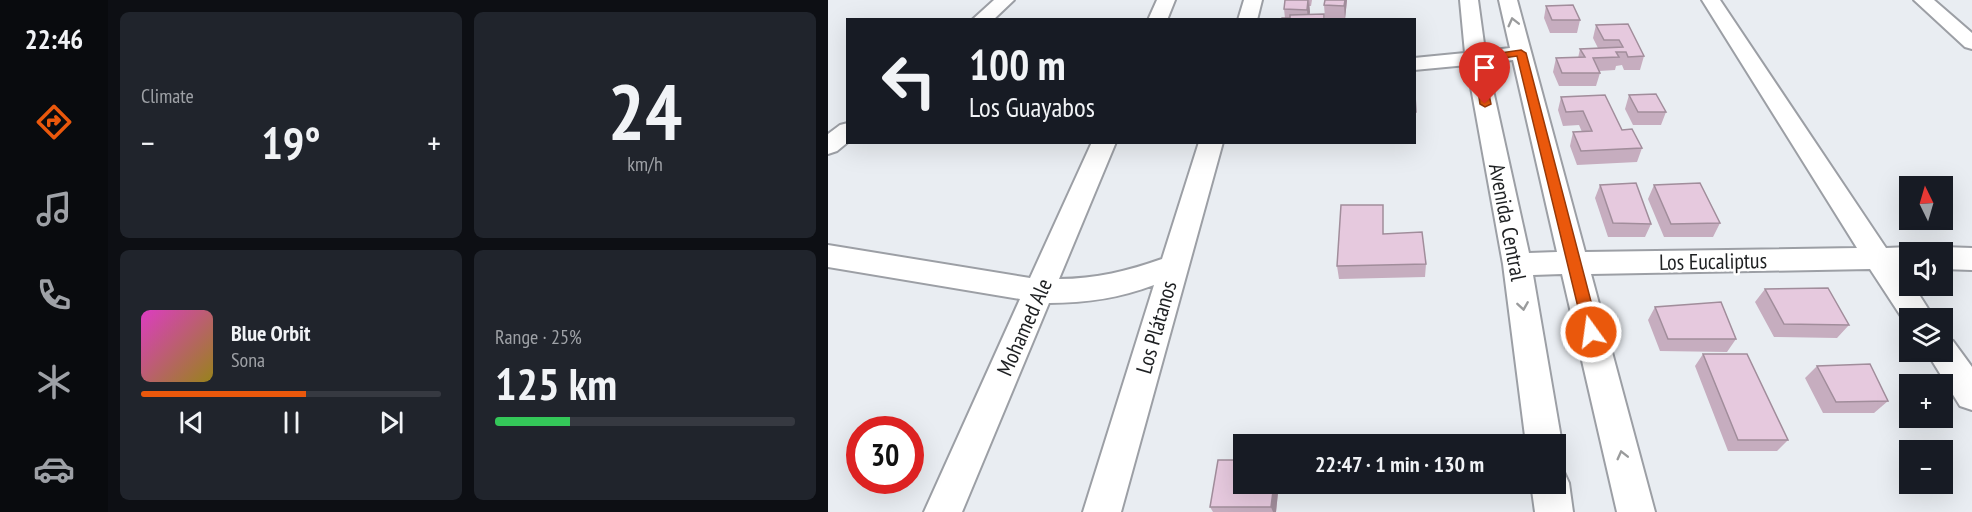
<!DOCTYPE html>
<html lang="en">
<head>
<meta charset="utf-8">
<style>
  :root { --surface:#171b24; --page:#20242c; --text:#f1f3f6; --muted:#9ea1a6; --line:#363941; --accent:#ea580c }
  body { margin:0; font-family:"PT Sans Narrow",sans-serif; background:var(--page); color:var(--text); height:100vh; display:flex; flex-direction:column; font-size:22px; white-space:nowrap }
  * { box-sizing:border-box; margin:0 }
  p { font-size:20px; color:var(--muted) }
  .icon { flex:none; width:33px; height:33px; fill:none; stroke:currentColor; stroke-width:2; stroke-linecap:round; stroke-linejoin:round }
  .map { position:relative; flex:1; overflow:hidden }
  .side { display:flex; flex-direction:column; gap:12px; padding:12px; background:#0d0f14; width:720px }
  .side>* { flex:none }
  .guide { position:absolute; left:18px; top:18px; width:570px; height:126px; border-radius:0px; box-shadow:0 6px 24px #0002; background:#171b24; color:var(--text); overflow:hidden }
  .needle { width:39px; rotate:355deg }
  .fabs { position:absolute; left:1071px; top:176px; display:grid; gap:12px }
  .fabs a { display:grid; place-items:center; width:54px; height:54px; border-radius:0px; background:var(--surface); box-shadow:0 6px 24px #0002; font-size:30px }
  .speed { position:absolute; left:18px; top:416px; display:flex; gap:12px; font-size:30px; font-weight:700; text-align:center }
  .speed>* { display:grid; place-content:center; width:78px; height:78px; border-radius:50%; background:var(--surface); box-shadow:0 6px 24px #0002; line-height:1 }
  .speed .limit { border:9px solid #d22; background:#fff; color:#111 }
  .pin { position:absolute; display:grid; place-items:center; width:51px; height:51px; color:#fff; margin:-62px -26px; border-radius:50% 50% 50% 0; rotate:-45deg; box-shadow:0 0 6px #0007 }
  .pin .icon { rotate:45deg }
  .me { position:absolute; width:66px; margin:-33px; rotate:346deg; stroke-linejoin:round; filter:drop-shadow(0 0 4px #0008) }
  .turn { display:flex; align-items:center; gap:21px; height:126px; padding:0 24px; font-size:27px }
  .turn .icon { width:78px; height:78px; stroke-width:2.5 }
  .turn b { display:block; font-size:42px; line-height:51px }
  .big { font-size:45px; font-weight:800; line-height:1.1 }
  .side .tile { flex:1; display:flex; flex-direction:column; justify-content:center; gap:9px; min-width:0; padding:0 21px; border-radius:9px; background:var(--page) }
  .side .dial { align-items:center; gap:0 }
  .dial b { font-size:78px; line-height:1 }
  .song { display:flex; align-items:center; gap:18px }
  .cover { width:72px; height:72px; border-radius:9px; background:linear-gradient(135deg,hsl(310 70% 55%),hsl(50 70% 35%)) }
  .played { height:6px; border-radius:3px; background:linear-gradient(90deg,var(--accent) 55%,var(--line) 55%) }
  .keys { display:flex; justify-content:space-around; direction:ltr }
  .heat { display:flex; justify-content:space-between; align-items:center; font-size:33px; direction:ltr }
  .charge { height:9px; border-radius:4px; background:linear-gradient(90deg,#34c759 25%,var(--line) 0) }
  .side .tiles { flex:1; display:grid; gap:12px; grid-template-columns:repeat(2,1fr) }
  .trip { position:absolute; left:405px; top:434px; width:333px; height:60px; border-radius:0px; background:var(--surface); box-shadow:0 6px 24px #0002; font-weight:800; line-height:60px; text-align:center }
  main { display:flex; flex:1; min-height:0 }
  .tabs { display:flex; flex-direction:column; width:108px; justify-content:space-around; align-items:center; background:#090b0e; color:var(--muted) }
  .tabs .icon { width:42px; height:42px }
  .tabs .active { color:var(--accent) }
  .tabs b { font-size:27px; color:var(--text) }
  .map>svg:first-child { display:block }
</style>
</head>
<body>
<main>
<nav class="tabs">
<b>22:46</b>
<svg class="icon active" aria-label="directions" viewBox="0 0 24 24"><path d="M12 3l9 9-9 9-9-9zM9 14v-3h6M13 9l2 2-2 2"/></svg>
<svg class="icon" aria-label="music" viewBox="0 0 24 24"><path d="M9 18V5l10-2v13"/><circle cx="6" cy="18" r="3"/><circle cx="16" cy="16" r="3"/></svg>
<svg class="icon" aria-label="phone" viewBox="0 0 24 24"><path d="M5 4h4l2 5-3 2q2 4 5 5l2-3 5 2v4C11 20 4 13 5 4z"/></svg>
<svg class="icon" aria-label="climate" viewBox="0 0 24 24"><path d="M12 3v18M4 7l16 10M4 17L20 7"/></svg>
<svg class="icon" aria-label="car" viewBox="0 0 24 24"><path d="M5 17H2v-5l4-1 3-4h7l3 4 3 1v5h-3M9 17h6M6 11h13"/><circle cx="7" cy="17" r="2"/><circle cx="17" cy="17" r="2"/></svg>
</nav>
<section class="side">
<div class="tiles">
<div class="tile"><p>Climate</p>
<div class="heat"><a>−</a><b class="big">19°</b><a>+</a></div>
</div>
<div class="tile dial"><b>24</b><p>km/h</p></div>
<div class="tile">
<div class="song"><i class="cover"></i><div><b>Blue Orbit</b><p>Sona</p></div></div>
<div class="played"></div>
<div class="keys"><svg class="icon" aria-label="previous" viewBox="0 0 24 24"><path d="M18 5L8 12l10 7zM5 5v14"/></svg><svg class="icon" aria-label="pause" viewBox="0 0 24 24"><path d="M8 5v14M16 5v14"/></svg><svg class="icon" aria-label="next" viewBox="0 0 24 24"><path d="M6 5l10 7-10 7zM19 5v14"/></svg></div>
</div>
<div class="tile"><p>Range · 25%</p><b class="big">125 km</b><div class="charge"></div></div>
</div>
</section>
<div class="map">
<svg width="1144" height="512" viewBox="0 0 1144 512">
  <rect width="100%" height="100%" fill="#e9edf2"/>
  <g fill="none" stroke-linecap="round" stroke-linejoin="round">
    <g stroke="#9c9fa5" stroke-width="4">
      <path id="minor" d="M 166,0 L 186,0 L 165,20 L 144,20 Z
        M 329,0 L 347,0 L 339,20 L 320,20 Z
        M 416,0 L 434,0 L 429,20 L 410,20 Z
        M 632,0 L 650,0 L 657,51 L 682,48 L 671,0 L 689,0 L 757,252 L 1029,248 L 874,0 L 892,0 L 1058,248 L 1082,247 L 1092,250 L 1093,252 L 1082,252 L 1082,269 L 1073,269 L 1082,281 L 1082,285 L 1085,285 L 1106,318 L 1082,318 L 1080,327 L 1042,269 L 763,274 L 827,512 L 789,512 L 734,274 L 705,275 L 734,444 L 728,457 L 728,444 L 698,444 L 675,264 L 639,65 L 586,70 L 586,58 L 637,53 ZM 685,60 L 729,252 L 701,253 L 659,63 Z
        M 1086,0 L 1106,0 L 1144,33 L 1144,49 L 1137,47 Z
        M 20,123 L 20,142 L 9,151 L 0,154 L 0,134 L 12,125 Z
        M 264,142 L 288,142 L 231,279 C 268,279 300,271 334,259 L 371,142 L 395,142 L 293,512 L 255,512 L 326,285 C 292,298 258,303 221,303 L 134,512 L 96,512 L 192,299 L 0,267 L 0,245 L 202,278 Z
        M 1114,247 L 1144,248 L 1144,270 L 1114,269 L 1114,252 L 1103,252 Z
        M 1114,337 L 1125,341 L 1144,367 L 1144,410 L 1132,406 L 1098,351 L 1114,351 Z
        M 728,467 L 735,470 L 741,483 L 745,512 L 707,512 L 703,483 L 728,483 Z"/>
    </g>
    <use href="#minor" fill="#fff" fill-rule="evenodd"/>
  </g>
  <path fill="#c6adbf" d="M 457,0 L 484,0 L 483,6 L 481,6 L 482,14 L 496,14 L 496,20 L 453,20 L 457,18 L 456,9 Z
    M 519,0 L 517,19 L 497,18 L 496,5 Z
    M 718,6 L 752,20 L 749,33 L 722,33 L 716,18 Z
    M 768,25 L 816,56 L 812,70 L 796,70 L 794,65 L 788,66 L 787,70 L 771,71 L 772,73 L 768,86 L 731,86 L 725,72 L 728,58 L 750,58 L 752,49 L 770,48 L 765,38 Z
    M 586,95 L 588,112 L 588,126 L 586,126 Z
    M 801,95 L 838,112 L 833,125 L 805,125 L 797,109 Z
    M 733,97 L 794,130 L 814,148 L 809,162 L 749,165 L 742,146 L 745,132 L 754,132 L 751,125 L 735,126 L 730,110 Z
    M 772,185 L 823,224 L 817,237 L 780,237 L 767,198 Z
    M 826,185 L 892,223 L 885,237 L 836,237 L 820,199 Z
    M 555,234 L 598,264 L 597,277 L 511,279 L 509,266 Z
    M 937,289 L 1021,325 L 1009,338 L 946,337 L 927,302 Z
    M 827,307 L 908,339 L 899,352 L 832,351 L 820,320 Z
    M 875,354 L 960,440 L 949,451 L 900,451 L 867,366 Z
    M 989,366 L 1060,401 L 1046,413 L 995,413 L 977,378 Z
    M 451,483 L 448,512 L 385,512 L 382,507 Z"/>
  <path fill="#a18d9b" d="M 481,0 L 482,12 L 480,20 L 479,10 Z
    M 517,0 L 519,0 L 517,19 L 516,6 Z
    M 446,483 L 451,483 L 448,512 L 445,512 L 443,507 Z"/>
  <path fill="#e6c9de" stroke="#a18d9b" stroke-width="1.5" d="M 457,0 L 480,0 L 479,10 L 456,9 Z
    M 497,0 L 517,0 L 516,6 L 496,5 Z
    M 745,5 L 752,20 L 724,20 L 718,6 Z
    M 496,14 L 496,20 L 453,20 L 454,18 L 462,18 L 462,15 Z
    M 800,24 L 816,56 L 800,57 L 798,52 L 788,52 L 791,57 L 765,58 L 772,73 L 734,73 L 728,58 L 757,57 L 752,49 L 795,47 L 791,40 L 776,40 L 768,25 Z
    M 828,94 L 838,112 L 810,112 L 801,95 Z
    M 586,95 L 587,95 L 588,112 L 586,112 Z
    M 777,95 L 794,130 L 804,129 L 814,148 L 753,151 L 745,132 L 764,131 L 755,111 L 738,112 L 733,97 Z
    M 808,183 L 823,224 L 785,223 L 772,185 Z
    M 872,183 L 892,223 L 843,224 L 826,185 Z
    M 513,205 L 555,205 L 555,234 L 594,232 L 598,264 L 509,266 Z
    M 1000,288 L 1021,325 L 956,324 L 937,289 Z
    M 893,302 L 908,339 L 840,339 L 827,307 Z
    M 875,354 L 919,354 L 960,440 L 910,440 Z
    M 1042,364 L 1060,401 L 1008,402 L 989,366 Z
    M 390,460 L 416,460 L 416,483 L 446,483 L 443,507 L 382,507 Z"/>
  <defs><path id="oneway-chevron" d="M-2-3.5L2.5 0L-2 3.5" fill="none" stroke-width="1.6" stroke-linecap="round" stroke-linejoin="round" transform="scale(1.5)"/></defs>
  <g stroke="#9a9b9c">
    <use href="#oneway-chevron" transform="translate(685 22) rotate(-104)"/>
    <use href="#oneway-chevron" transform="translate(695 306) rotate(81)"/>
    <use href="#oneway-chevron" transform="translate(794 455) rotate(-104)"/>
  </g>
  <path fill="#ea580c" stroke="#983908" stroke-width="1.5" d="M 693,50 L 698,53 L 771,332 L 768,336 L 763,338 L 758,336 L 756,332 L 689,56 L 654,61 L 663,104 L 657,107 L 652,104 L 645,57 Z"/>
  <g text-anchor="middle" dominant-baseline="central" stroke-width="5" stroke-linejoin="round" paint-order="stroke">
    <g font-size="22" fill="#1e2022" stroke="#fff">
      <text transform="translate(680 222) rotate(79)">Avenida Central</text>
      <text transform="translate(885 261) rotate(-1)">Los Eucaliptus</text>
      <text transform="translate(196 327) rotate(-66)">Mohamed Ale</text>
      <text transform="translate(328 327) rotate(-74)">Los Plátanos</text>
    </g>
  </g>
</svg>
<div class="fabs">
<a><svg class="needle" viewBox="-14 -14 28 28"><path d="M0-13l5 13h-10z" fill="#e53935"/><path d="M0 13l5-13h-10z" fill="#9ea1a6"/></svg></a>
<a><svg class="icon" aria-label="sound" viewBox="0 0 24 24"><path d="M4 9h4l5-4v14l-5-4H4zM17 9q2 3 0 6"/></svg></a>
<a><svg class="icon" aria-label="layers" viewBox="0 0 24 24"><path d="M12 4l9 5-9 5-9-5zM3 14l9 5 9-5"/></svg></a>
<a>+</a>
<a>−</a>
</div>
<div class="speed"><div class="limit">30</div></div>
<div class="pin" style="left:657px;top:104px;background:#d93025"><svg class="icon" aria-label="arrive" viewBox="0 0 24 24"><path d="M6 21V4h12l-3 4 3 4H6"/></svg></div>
<svg class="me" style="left:763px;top:332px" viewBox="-20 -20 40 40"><circle r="17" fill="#ea580c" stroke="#fff" stroke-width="3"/><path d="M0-11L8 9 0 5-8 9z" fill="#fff"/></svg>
<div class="trip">22:47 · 1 min · 130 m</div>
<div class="guide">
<div class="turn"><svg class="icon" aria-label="left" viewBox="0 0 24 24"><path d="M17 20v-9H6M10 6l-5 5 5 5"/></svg><div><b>100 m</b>Los Guayabos</div></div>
</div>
</div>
</main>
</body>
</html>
